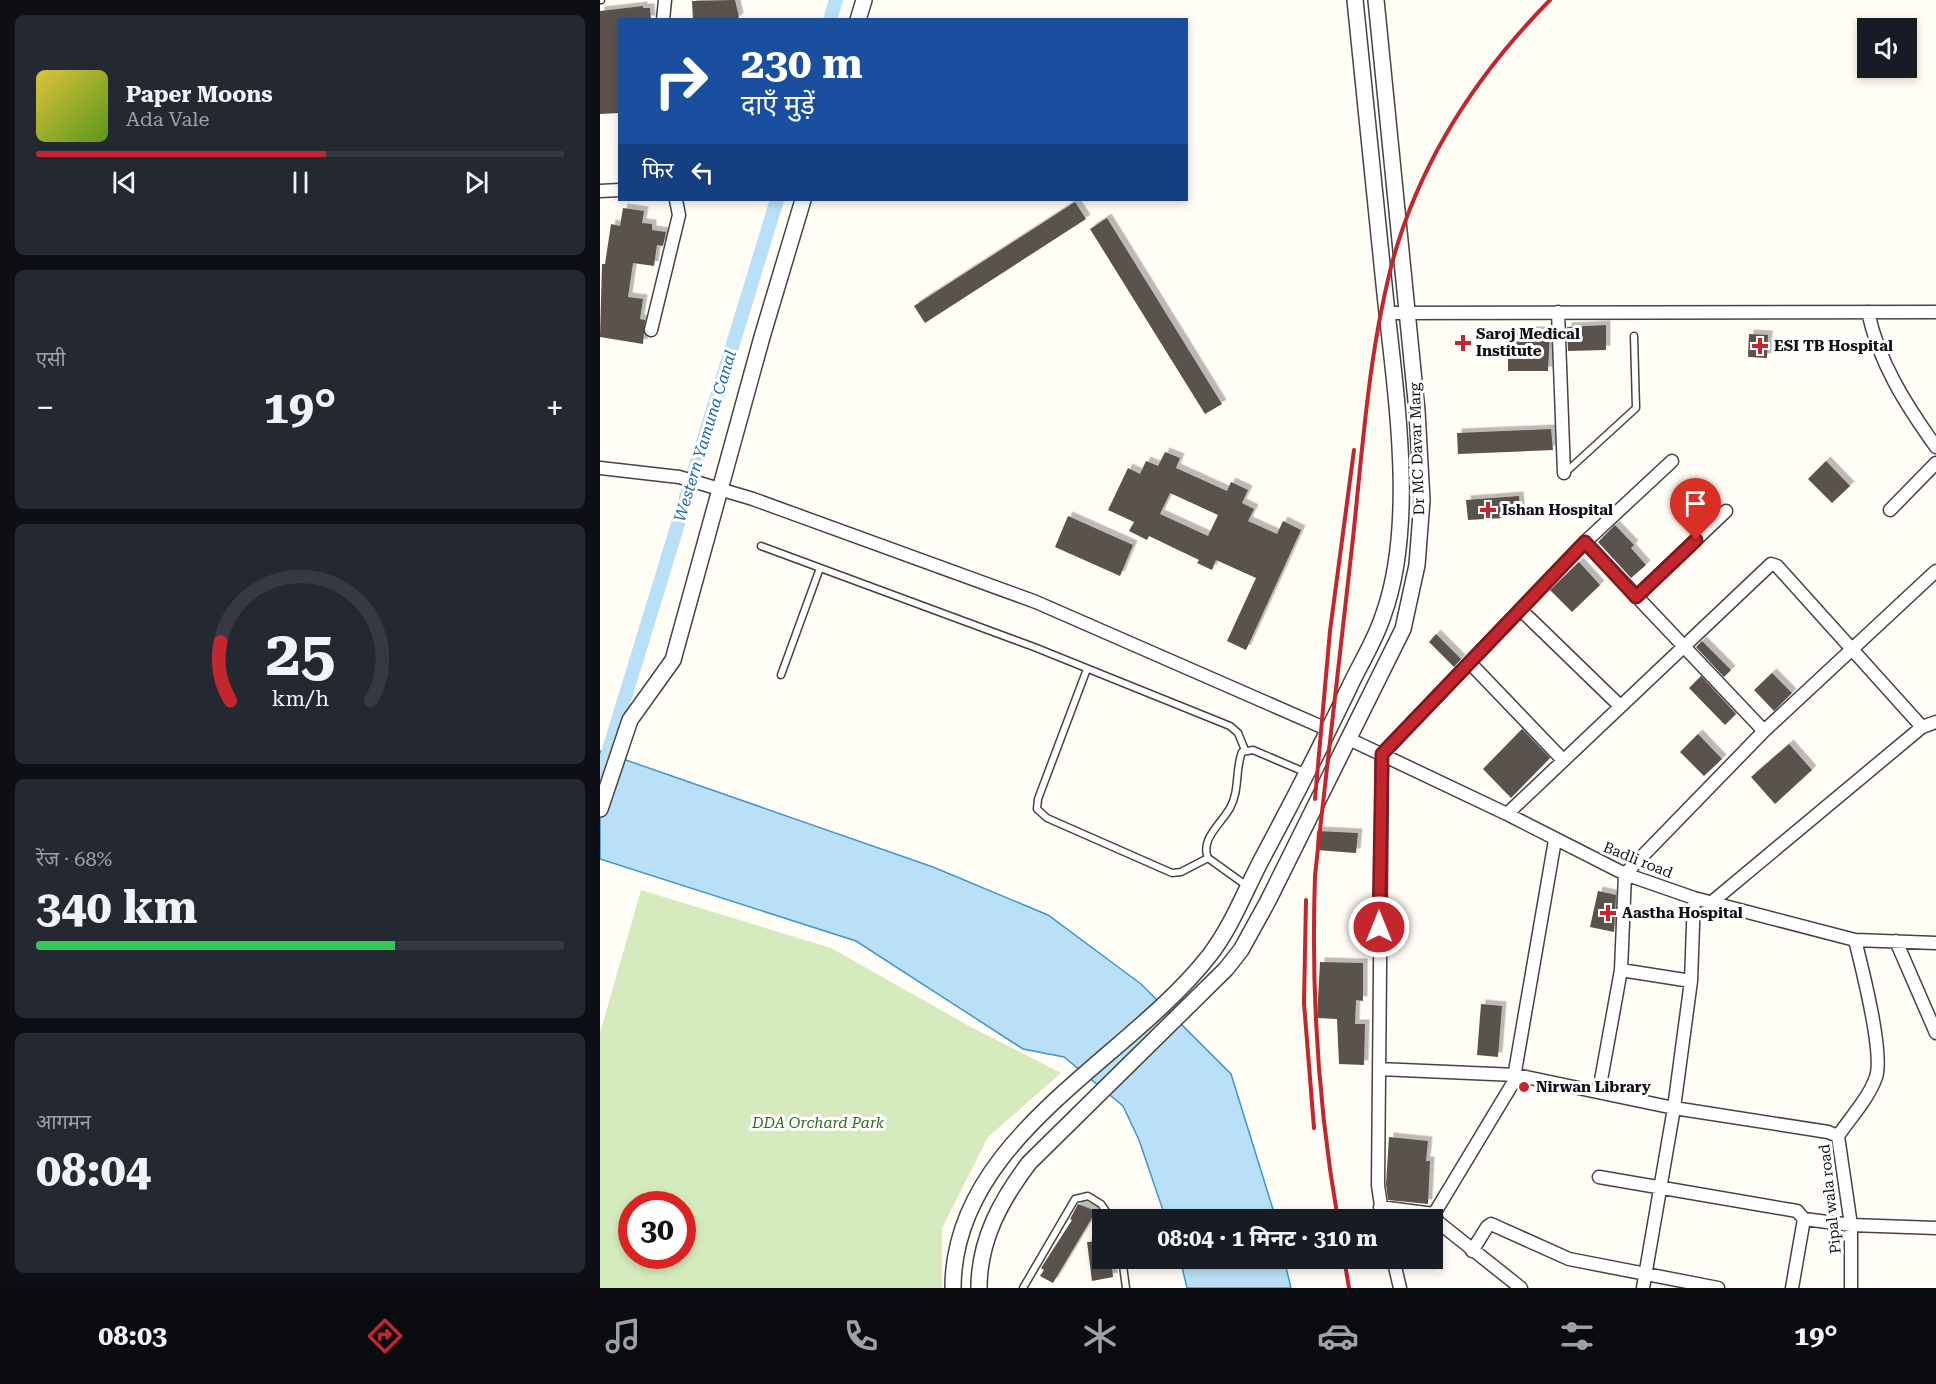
<!DOCTYPE html>
<html lang="hi">
<head>
<meta charset="utf-8">
<style>
  :root { --surface:#171b24; --page:#242831; --text:#f1f3f6; --muted:#9ea1a6; --line:#363941; --accent:#c4262e }
  body { margin:0; font-family:"Roboto Serif","Noto Sans Devanagari",serif; background:var(--page); color:var(--text); height:100vh; display:flex; flex-direction:column; font-size:22px; white-space:nowrap }
  * { box-sizing:border-box; margin:0 }
  p { font-size:20px; color:var(--muted) }
  .icon { flex:none; width:33px; height:33px; fill:none; stroke:currentColor; stroke-width:2; stroke-linecap:round; stroke-linejoin:round }
  .map { position:relative; flex:1; overflow:hidden }
  .details { display:flex; flex-direction:column; gap:15px; padding:15px; background:#0d0f14; width:600px }
  .details>* { flex:none }
  .top-card { position:absolute; left:18px; top:18px; width:570px; height:183px; border-radius:0px; box-shadow:0 3px 9px #0003; background:#1a4fa0; color:#fff; overflow:hidden }
  .fabs { position:absolute; left:1257px; top:18px; display:grid; gap:12px }
  .fabs a { display:grid; place-items:center; width:60px; height:60px; border-radius:0px; background:var(--surface); box-shadow:0 3px 9px #0003; font-size:30px }
  .speed { position:absolute; left:18px; top:1191px; display:flex; gap:12px; font-size:30px; font-weight:700; text-align:center }
  .speed>* { display:grid; place-content:center; width:78px; height:78px; border-radius:50%; background:var(--surface); box-shadow:0 3px 9px #0003; line-height:1 }
  .speed .limit { border:9px solid #d22; background:#fff; color:#111 }
  .pin { position:absolute; display:grid; place-items:center; width:51px; height:51px; color:#fff; margin:-62px -26px; border-radius:50% 50% 50% 0; rotate:-45deg; box-shadow:0 0 6px #0007 }
  .pin .icon { rotate:45deg }
  .me { position:absolute; width:66px; margin:-33px; rotate:0deg; stroke-linejoin:round; filter:drop-shadow(0 0 4px #0008) }
  .turn { display:flex; align-items:center; gap:21px; height:126px; padding:0 24px; font-size:27px }
  .turn .icon { width:78px; height:78px; stroke-width:2.5 }
  .turn b { display:block; font-size:42px; line-height:51px }
  .then { display:flex; align-items:center; height:57px; padding:0 24px; background:#0003; gap:12px; font-size:22px }
  .big { font-size:45px; font-weight:700; line-height:1.1 }
  .details .tile { flex:1; display:flex; flex-direction:column; justify-content:center; gap:9px; min-width:0; padding:0 21px; border-radius:9px; background:var(--page) }
  .details .dial { align-items:center; gap:0 }
  .dial svg { height:156px; overflow:visible; fill:none; stroke:var(--line); stroke-width:7; stroke-linecap:round; text-anchor:middle }
  .dial text { fill:var(--text); stroke:none }
  .song { display:flex; align-items:center; gap:18px }
  .cover { width:72px; height:72px; border-radius:9px; background:linear-gradient(135deg,hsl(50 70% 55%),hsl(90 70% 35%)) }
  .played { height:6px; border-radius:3px; background:linear-gradient(90deg,var(--accent) 55%,var(--line) 55%) }
  .keys { display:flex; justify-content:space-around; direction:ltr }
  .heat { display:flex; justify-content:space-between; align-items:center; font-size:33px; direction:ltr }
  .charge { height:9px; border-radius:4px; background:linear-gradient(90deg,#34c759 68%,var(--line) 0) }
  .trip { position:absolute; left:492px; top:1209px; width:351px; height:60px; border-radius:0px; background:var(--surface); box-shadow:0 3px 9px #0003; font-weight:700; line-height:60px; text-align:center }
  .menu { display:flex; height:96px; justify-content:space-around; align-items:center; background:#090b0e; color:var(--muted) }
  .menu .icon { width:42px; height:42px }
  .menu .active { color:var(--accent) }
  .menu b { font-size:27px; color:var(--text) }
  main { display:flex; flex:1; min-height:0 }
  .map>svg:first-child { display:block }
</style>
</head>
<body>
<main>
<section class="details">
<div class="tile">
<div class="song"><i class="cover"></i><div><b>Paper Moons</b><p>Ada Vale</p></div></div>
<div class="played"></div>
<div class="keys"><svg class="icon" aria-label="previous" viewBox="0 0 24 24"><path d="M18 5L8 12l10 7zM5 5v14"/></svg><svg class="icon" aria-label="pause" viewBox="0 0 24 24"><path d="M8 5v14M16 5v14"/></svg><svg class="icon" aria-label="next" viewBox="0 0 24 24"><path d="M6 5l10 7-10 7zM19 5v14"/></svg></div>
</div>
<div class="tile"><p>एसी</p>
<div class="heat"><a>−</a><b class="big">19°</b><a>+</a></div>
</div>
<div class="tile dial"><svg viewBox="0 0 100 80">
<path d="M14 69A42 42 0 1 1 86 69"/>
<path d="M14 69A42 42 0 0 1 9 39" stroke="#c4262e"/>
<text x="50" y="56" font-size="32" font-weight="700">25</text>
<text x="50" y="72" font-size="11">km/h</text>
</svg></div>
<div class="tile"><p>रेंज · 68%</p><b class="big">340 km</b><div class="charge"></div></div>
<div class="tile"><p>आगमन</p><b class="big">08:04</b></div>
</section>
<div class="map">
<svg width="1336" height="1288" viewBox="0 0 1336 1288">
  <defs>
    <filter id="shadow"><feDropShadow dx="4.5" dy="-4.5" stdDeviation="0" flood-color="#0004"/></filter>
  </defs>
  <rect width="100%" height="100%" fill="#fffdf5"/>
  <path fill="#d5ebbd" fill-rule="evenodd" d="M 41,890 L 231,948 L 369,1026 L 461,1073 L 388,1137 L 342,1228 L 342,1288 L 0,1288 L 0,1033 ZM 32,1204 L 82,1204 L 82,1256 L 32,1256 Z"/>
  <path fill="#b9e0f7" stroke="#3f96cf" stroke-width="1.5" d="M 0,751 L 333,867 L 448,915 L 541,984 L 631,1074 L 676,1219 L 566,1219 L 539,1140 L 523,1106 L 464,1057 L 423,1049 L 256,941 L 0,859 Z
    M 580,1259 L 684,1259 L 691,1288 L 587,1288 Z"/>
  <g fill="none" stroke-linecap="round" stroke-linejoin="round">
    <path stroke="#b9e0f7" stroke-width="14" d="M 230,20 L 236,0
      M 0,779 L 177,200"/>
  </g>
  <path fill="#5a524d" fill-rule="evenodd" filter="url(#shadow)" d="M 135,0 L 139,17 L 136,20 L 93,20 L 92,1 Z
    M 43,6 L 43,8 L 50,8 L 51,20 L 20,20 L 20,113 L 0,114 L 0,11 Z
    M 475,202 L 486,219 L 325,323 L 314,306 Z
    M 23,208 L 44,211 L 42,223 L 52,224 L 52,230 L 66,232 L 63,246 L 57,245 L 54,266 L 33,263 L 28,297 L 43,299 L 40,319 L 45,320 L 43,344 L 0,337 L 2,264 L 5,264 L 11,224 L 20,226 Z
    M 507,218 L 622,404 L 605,414 L 490,229 Z
    M 1006,325 L 1006,350 L 968,351 L 967,327 Z
    M 908,331 L 950,331 L 948,371 L 908,371 Z
    M 1149,334 L 1168,335 L 1167,358 L 1148,357 Z
    M 951,429 L 953,450 L 858,454 L 857,433 Z
    M 565,452 L 580,458 L 576,468 L 627,491 L 631,482 L 648,490 L 642,503 L 654,509 L 648,521 L 677,534 L 683,521 L 701,530 L 646,650 L 627,641 L 656,578 L 616,560 L 612,570 L 597,563 L 599,560 L 549,536 L 547,540 L 529,531 L 534,522 L 508,510 L 528,468 L 540,474 L 546,461 L 558,466 ZM 570,493 L 618,515 L 608,536 L 560,514 Z
    M 1226,461 L 1250,486 L 1232,503 L 1208,479 Z
    M 919,496 L 921,517 L 868,520 L 866,500 Z
    M 468,516 L 533,545 L 520,576 L 455,547 Z
    M 1015,525 L 1034,545 L 1031,548 L 1046,565 L 1031,578 L 998,542 Z
    M 979,562 L 1000,585 L 972,612 L 950,590 Z
    M 836,634 L 861,659 L 854,667 L 829,642 Z
    M 1102,641 L 1131,670 L 1124,677 L 1096,647 Z
    M 1172,673 L 1192,693 L 1174,711 L 1154,690 Z
    M 1101,676 L 1136,714 L 1125,725 L 1089,688 Z
    M 922,729 L 950,758 L 911,798 L 883,769 Z
    M 1098,734 L 1122,759 L 1104,776 L 1080,752 Z
    M 1189,744 L 1212,770 L 1175,804 L 1151,777 Z
    M 717,831 L 758,833 L 756,853 L 716,850 Z
    M 998,891 L 1016,895 L 1014,932 L 990,927 Z
    M 720,962 L 763,963 L 763,1001 L 756,1000 L 755,1024 L 765,1024 L 764,1065 L 739,1064 L 737,1019 L 717,1018 Z
    M 881,1004 L 902,1006 L 898,1057 L 877,1055 Z
    M 789,1137 L 828,1141 L 826,1161 L 830,1161 L 828,1204 L 788,1200 L 786,1184 Z
    M 478,1204 L 496,1211 L 453,1283 L 440,1276 L 444,1270 L 441,1268 L 472,1220 L 470,1219 Z
    M 501,1241 L 502,1258 L 511,1258 L 513,1277 L 492,1281 L 487,1242 Z"/>
  <g fill="none" stroke-linecap="round" stroke-linejoin="round">
    <g stroke="#444" stroke-width="9">
      <path id="service" d="M 0,0 L 1,0
        M 966,472 L 1036,408 L 1034,336
        M 161,546 L 434,647 L 630,726 L 638,733 L 645,750
        M 487,669 L 438,799 L 437,809 L 447,818 L 572,873 L 581,872 L 608,858
        M 181,675 L 220,568
        M 647,886 L 608,858 C 600,839 621,824 630,808 C 640,790 635,769 642,752 L 653,750 L 707,773
        M 522,1258 L 526,1288
        M 423,1288 L 475,1199 L 488,1196 L 501,1204 L 512,1220"/>
    </g>
    <g stroke="#444" stroke-width="15">
      <path id="minor" d="M 63,20 L 65,0
        M 0,191 L 20,190
        M 958,312 L 964,473
        M 1268,312 C 1279,363 1306,405 1336,447
        M 787,313 L 1336,312
        M 51,330 L 79,215 L 76,200
        M 0,468 L 79,477 L 153,499 L 436,602 L 729,730
        M 1290,510 L 1336,463
        M 985,542 L 1164,731
        M 1036,597 L 1126,511
        M 922,611 L 1019,705
        M 870,663 L 962,759
        M 749,739 L 907,814 L 1025,874 L 1094,898 L 1255,940 L 1336,943
        M 907,814 L 1171,564 L 1177,566 L 1322,727
        M 1112,902 L 1322,727 L 1336,722
        M 1296,941 L 1336,1033
        M 1021,970 L 1091,981
        M 779,1069 L 916,1075 L 1074,1108 L 1228,1132 L 1238,1136
        M 999,1091 L 1021,970 L 1025,874 L 1164,731 L 1336,571
        M 1238,1136 C 1250,1118 1269,1098 1276,1077 C 1284,1053 1262,968 1255,940
        M 1238,1136 L 1251,1225 L 1251,1288
        M 999,1177 L 1197,1211 L 1204,1219 L 1192,1288
        M 780,1207 L 834,1214
        M 1204,1219 L 1251,1225 L 1336,1228
        M 783,1220 L 778,1185 L 782,754 L 985,542 L 1072,461
        M 872,1251 L 887,1227 L 891,1224 L 969,1259 L 1118,1288
        M 793,1258 L 800,1288
        M 921,1288 L 838,1222 L 834,1214 L 913,1083 L 955,840
        M 1043,1288 L 1074,1108 L 1091,981 L 1094,898"/>
    </g>
    <g stroke="#444" stroke-width="18">
      <path id="tertiary" d="M 258,20 L 264,0
        M 0,809 L 30,720 L 73,660 L 162,337 L 203,200
        M 353,1288 C 353,1138 527,1061 609,956 C 633,925 646,888 664,855 C 694,799 722,744 749,688 C 760,664 775,641 783,616 C 817,523 795,391 785,294 C 775,196 765,98 755,0
        M 379,1288 C 379,1240 401,1200 429,1163 L 626,969 L 641,950 L 668,901 L 803,629 L 817,565 L 822,500 L 817,411 L 776,0"/>
    </g>
    <use href="#service" stroke="#fff" stroke-width="6"/>
    <use href="#minor" stroke="#fff" stroke-width="12"/>
    <use href="#tertiary" stroke="#fff" stroke-width="15"/>
    <path stroke="#c4262e" stroke-width="4" d="M 715,799 L 730,631 L 754,450
      M 706,900 L 704,1003 L 714,1128
      M 738,1220 C 718,1105 711,992 715,876 C 727,763 740,650 753,538 C 763,444 769,348 794,256 C 822,158 879,72 950,0
      M 744,1258 L 749,1288"/>
  </g>
  <g fill="none" stroke-linecap="round" stroke-linejoin="round">
    <g stroke="#7f191e" stroke-width="15">
      <path id="route" d="M 779,927 L 782,754 L 985,542 L 1036,597 L 1096,540"/>
    </g>
    <use href="#route" stroke="#c4262e" stroke-width="10"/>
  </g>
  <g fill="#c4262e" stroke="#fff" stroke-width="2">
    <path d="M860 334h6v6h6v6h-6v6h-6v-6h-6v-6h6z"/>
    <path d="M1157 337h6v6h6v6h-6v6h-6v-6h-6v-6h6z"/>
    <path d="M885 501h6v6h6v6h-6v6h-6v-6h-6v-6h6z"/>
    <path d="M1005 904h6v6h6v6h-6v6h-6v-6h-6v-6h6z"/>
    <circle cx="924" cy="1087" r="6"/>
  </g>
  <g text-anchor="middle" dominant-baseline="central" stroke-width="6" stroke-linejoin="round" paint-order="stroke">
    <g font-size="15" font-weight="bold" fill="#111" stroke="#fff" text-anchor="start">
      <text x="876" y="334">Saroj Medical<tspan x="876" dy="17">Institute</tspan></text>
      <text x="1174" y="346">ESI TB Hospital</text>
      <text x="902" y="510">Ishan Hospital</text>
      <text x="1022" y="913">Aastha Hospital</text>
      <text x="936" y="1087">Nirwan Library</text>
    </g>
    <g font-size="15" fill="#111" stroke="#fff">
      <text transform="translate(817 449) rotate(-92)">Dr MC Davar Marg</text>
      <text transform="translate(1038 860) rotate(22)">Badli road</text>
      <text transform="translate(1230 1199) rotate(-96)">Pipal wala road</text>
    </g>
    <g font-size="15" font-style="italic" fill="#2f6b1f" stroke="#fff">
      <text x="218" y="1123">DDA Orchard Park</text>
    </g>
    <g font-size="16" font-style="italic" fill="#1768a6" stroke="#fff">
      <text transform="translate(105 436) rotate(-73)">Western Yamuna Canal</text>
    </g>
  </g>
</svg>
<div class="fabs">
<a><svg class="icon" aria-label="sound" viewBox="0 0 24 24"><path d="M4 9h4l5-4v14l-5-4H4zM17 9q2 3 0 6"/></svg></a>
</div>
<div class="speed"><div class="limit">30</div></div>
<div class="pin" style="left:1096px;top:540px;background:#d93025"><svg class="icon" aria-label="arrive" viewBox="0 0 24 24"><path d="M6 21V4h12l-3 4 3 4H6"/></svg></div>
<svg class="me" style="left:779px;top:927px" viewBox="-20 -20 40 40"><circle r="17" fill="#c4262e" stroke="#fff" stroke-width="3"/><path d="M0-11L8 9 0 5-8 9z" fill="#fff"/></svg>
<div class="trip">08:04 · 1 मिनट · 310 m</div>
<div class="top-card">
<div class="turn"><svg class="icon" aria-label="right" viewBox="0 0 24 24"><path d="M7 20v-9h11M14 6l5 5-5 5"/></svg><div><b>230 m</b>दाएँ मुड़ें</div></div>
<div class="then">फिर<svg class="icon" aria-label="left" viewBox="0 0 24 24"><path d="M17 20v-9H6M10 6l-5 5 5 5"/></svg></div>
</div>
</div>
</main>
<nav class="menu">
<b>08:03</b>
<svg class="icon active" aria-label="directions" viewBox="0 0 24 24"><path d="M12 3l9 9-9 9-9-9zM9 14v-3h6M13 9l2 2-2 2"/></svg>
<svg class="icon" aria-label="music" viewBox="0 0 24 24"><path d="M9 18V5l10-2v13"/><circle cx="6" cy="18" r="3"/><circle cx="16" cy="16" r="3"/></svg>
<svg class="icon" aria-label="phone" viewBox="0 0 24 24"><path d="M5 4h4l2 5-3 2q2 4 5 5l2-3 5 2v4C11 20 4 13 5 4z"/></svg>
<svg class="icon" aria-label="climate" viewBox="0 0 24 24"><path d="M12 3v18M4 7l16 10M4 17L20 7"/></svg>
<svg class="icon" aria-label="car" viewBox="0 0 24 24"><path d="M5 17H2v-5l4-1 3-4h7l3 4 3 1v5h-3M9 17h6M6 11h13"/><circle cx="7" cy="17" r="2"/><circle cx="17" cy="17" r="2"/></svg>
<svg class="icon" aria-label="filters" viewBox="0 0 24 24"><path d="M4 7h16M4 17h16"/><circle cx="9" cy="7" r="2"/><circle cx="15" cy="17" r="2"/></svg>
<b>19°</b>
</nav>
</body>
</html>
